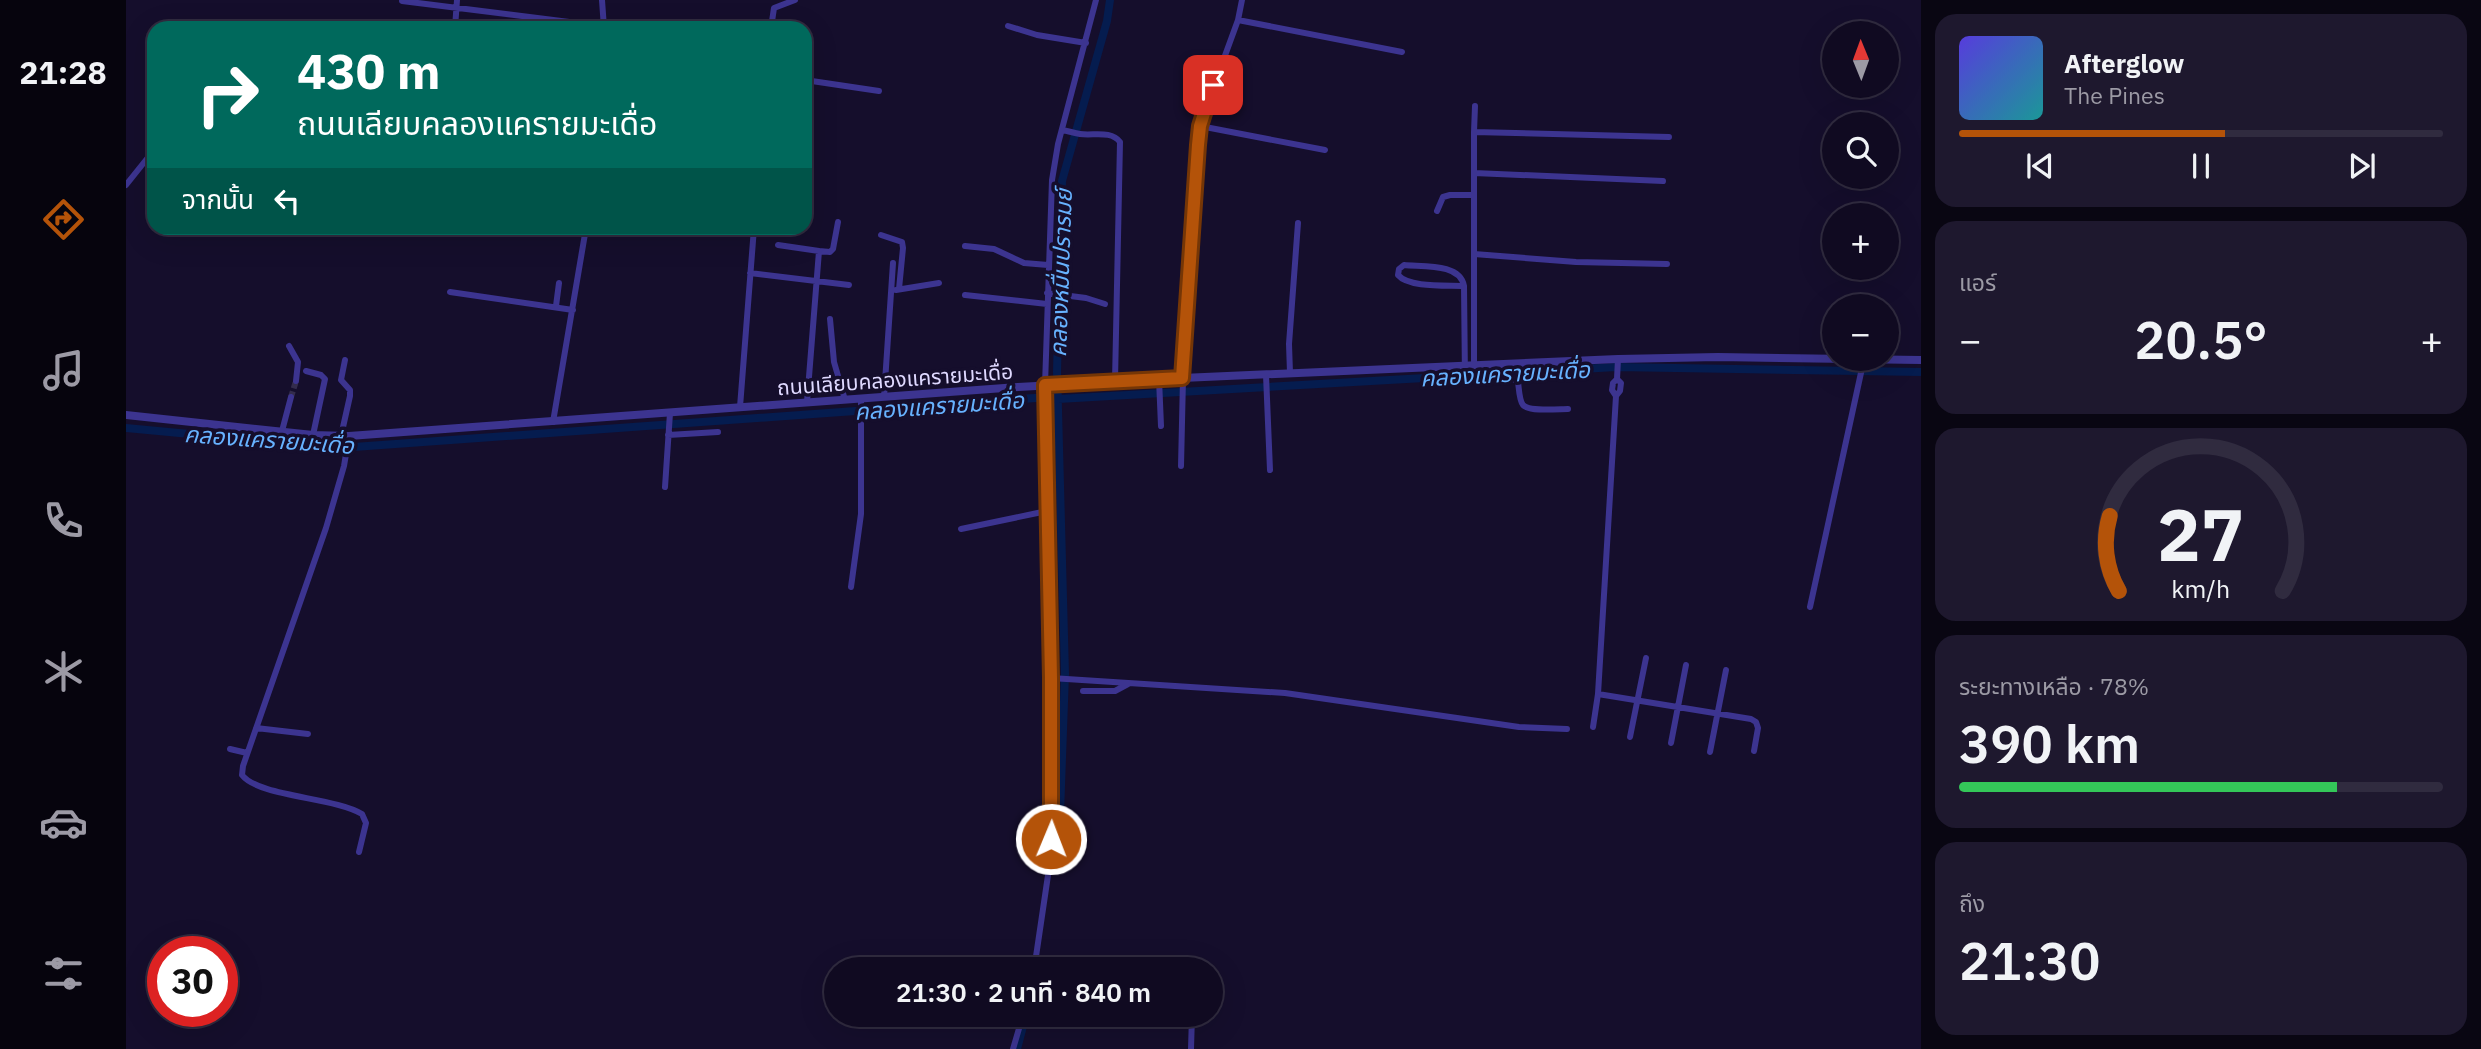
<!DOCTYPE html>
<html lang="th">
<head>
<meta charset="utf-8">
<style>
  :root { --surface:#100a21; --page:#1e182e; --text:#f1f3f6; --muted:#9c9aa5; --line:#302b3f; --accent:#b45309 }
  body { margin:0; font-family:"IBM Plex Sans","Noto Sans Thai",sans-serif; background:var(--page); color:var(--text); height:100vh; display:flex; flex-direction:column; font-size:26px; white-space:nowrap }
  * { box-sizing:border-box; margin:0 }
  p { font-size:23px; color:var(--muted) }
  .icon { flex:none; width:38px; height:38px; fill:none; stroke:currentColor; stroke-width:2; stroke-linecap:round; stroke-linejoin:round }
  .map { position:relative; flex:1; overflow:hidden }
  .panel { display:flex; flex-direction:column; gap:14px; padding:14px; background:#090612; width:560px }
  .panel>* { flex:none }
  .top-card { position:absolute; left:21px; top:21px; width:665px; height:214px; border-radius:21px; box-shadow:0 7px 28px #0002,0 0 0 2px var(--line); background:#00695c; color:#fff; overflow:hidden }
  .needle { width:46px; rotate:359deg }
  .buttons { position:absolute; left:1696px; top:21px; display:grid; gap:14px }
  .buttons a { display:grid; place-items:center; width:77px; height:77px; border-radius:50%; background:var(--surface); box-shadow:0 7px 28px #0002,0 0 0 2px var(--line); font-size:35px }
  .speed { position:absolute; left:21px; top:936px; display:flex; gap:14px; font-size:35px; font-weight:700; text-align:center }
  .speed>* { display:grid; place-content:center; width:91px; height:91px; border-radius:50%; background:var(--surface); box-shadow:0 7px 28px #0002,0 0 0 2px var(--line); line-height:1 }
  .speed .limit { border:10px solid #d22; background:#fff; color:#111 }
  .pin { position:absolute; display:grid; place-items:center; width:60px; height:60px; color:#fff; margin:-30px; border-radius:14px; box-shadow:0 4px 10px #0006 }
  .me { position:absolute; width:77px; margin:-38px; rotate:1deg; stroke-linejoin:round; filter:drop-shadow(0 0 5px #0008) }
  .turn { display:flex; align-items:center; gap:24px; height:147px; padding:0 35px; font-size:32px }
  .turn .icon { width:91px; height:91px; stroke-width:2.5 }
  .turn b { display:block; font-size:49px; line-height:60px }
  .then { display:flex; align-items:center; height:66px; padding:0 35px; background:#0003; gap:14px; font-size:26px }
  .big { font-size:52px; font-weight:600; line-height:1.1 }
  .panel .tile { flex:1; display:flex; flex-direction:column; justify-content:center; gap:10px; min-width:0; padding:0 24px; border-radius:21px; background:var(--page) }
  .panel .dial { align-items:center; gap:0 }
  .dial svg { height:182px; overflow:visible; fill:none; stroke:var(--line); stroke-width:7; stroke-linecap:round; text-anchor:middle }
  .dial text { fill:var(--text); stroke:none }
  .song { display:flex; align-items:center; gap:21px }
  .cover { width:84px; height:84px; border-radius:10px; background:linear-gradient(135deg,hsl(250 70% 55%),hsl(180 70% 35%)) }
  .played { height:7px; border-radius:4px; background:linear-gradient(90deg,var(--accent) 55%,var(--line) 55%) }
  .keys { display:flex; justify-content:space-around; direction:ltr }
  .heat { display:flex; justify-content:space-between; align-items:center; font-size:38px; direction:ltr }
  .charge { height:10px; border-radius:5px; background:linear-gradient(90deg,#34c759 78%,var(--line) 0) }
  .trip { position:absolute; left:698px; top:957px; width:399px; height:70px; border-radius:35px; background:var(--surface); box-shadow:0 7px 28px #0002,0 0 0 2px var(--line); font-weight:600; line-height:70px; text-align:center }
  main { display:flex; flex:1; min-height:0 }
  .tabs { display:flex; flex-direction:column; width:126px; justify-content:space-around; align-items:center; background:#06040d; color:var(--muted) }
  .tabs .icon { width:49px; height:49px }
  .tabs .active { color:var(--accent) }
  .tabs b { font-size:32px; color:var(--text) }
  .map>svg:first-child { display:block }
</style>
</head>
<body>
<main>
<nav class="tabs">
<b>21:28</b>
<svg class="icon active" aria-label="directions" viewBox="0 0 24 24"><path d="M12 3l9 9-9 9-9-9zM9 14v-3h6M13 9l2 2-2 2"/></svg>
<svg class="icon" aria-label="music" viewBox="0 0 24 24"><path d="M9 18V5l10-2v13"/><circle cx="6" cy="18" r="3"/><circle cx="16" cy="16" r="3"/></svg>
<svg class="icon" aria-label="phone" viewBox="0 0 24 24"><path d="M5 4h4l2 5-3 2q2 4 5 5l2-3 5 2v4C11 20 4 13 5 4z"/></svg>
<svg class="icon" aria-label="climate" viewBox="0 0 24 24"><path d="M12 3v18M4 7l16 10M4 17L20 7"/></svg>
<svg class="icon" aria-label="car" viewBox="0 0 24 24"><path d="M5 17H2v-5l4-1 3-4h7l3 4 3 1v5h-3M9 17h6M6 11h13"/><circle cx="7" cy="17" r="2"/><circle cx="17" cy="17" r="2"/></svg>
<svg class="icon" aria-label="filters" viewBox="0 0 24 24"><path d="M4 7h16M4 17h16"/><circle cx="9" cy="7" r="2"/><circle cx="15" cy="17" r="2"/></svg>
</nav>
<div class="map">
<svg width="1795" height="1049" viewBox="0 0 1795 1049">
  <rect width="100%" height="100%" fill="#150e2c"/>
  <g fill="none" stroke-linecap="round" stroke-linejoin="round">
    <path stroke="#051c4f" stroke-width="8" d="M 0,428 L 214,448 L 923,397 L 932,399 L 1490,367 L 1795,372
      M 927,861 L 934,814 L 939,674 L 931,372 L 936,181 L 981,21 L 984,0
      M 891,1049 L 900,1015"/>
    <path stroke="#332c4c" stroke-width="6" stroke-dasharray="6 3" stroke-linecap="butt" d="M 165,397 L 170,381"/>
    <path stroke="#3c3490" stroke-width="6" d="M 476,0 L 478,28
      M 276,1 L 491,28
      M 1112,20 L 1276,52
      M 882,26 L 911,35 L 960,43
      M 329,28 L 331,0
      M 645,28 L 648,8 L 669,0
      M 679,80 L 753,91
      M 1074,126 L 1199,150
      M 936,130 C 942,131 948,133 954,134 C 967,136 985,130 994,142 L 989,381
      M 1348,132 L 1349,106
      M 1348,173 L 1537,181
      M 0,185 L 28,150
      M 1311,211 L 1317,197 L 1324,195 L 1348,195
      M 755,235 L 776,242 L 777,248 L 773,289
      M 652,245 L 693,251
      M 839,246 L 868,249 L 898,263 L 922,265
      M 1348,254 L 1450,262 L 1541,264
      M 624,273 L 723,285
      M 1338,286 C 1321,285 1283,288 1272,275 L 1273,269 L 1278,265 C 1297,267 1334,263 1338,286 L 1339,381
      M 770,290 L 813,283
      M 324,292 L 447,310
      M 921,293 L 960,298 L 979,304
      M 839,295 L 921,304
      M 430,306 L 433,283
      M 704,319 L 708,362 L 719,400
      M 163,346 L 172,362 L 170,381
      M 1348,365 L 1348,132 L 1543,137
      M 180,371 L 195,375 L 199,379 L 187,435
      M 1164,373 L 1163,344 L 1172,223
      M 1140,375 L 1144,470
      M 1033,379 L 1035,426
      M 1297,382 L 1385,378 L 1392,382 C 1393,388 1393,400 1397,405 C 1403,412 1433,409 1442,409
      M 1490,396 L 1486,390 L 1487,383 L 1491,379
      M 758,397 L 767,263
      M 681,402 L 693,251 L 704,252 L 707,249 L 712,222
      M 614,407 L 628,228
      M 427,422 L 460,228
      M 156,431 L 165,397
      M 542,435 L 592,432
      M 215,436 L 224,396 L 224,390 L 215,380 L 219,360
      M 223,436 L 218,466 L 200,528 L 117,766 L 116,775 C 133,797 208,797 236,814 L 240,823 L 233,852
      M 1055,466 L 1058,335 L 1072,145 L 1078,113 L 1112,20 L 1116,0
      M 539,487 L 544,413
      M 835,529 L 921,511
      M 725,587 L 735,514 L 735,399
      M 1684,607 L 1738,359
      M 925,678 L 1159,693 L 1393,727 L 1441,729
      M 957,691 L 989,691 L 1002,684
      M 1472,694 L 1625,719 L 1630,722 L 1632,728 L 1628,751
      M 1467,727 L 1472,694 L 1490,396 L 1494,391 L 1495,383 L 1491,379 L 1492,359
      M 130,728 L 182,734
      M 1504,737 L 1520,658
      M 1545,743 L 1560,665
      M 104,749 L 121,753
      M 1584,752 L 1600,670
      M 908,970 L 925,855 L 925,678 L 919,385 L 926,180 L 932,144 L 970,0
      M 887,1049 L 897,1015
      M 1065,1049 L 1066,1015"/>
    <path stroke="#3c3490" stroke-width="8" d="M 0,415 L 187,435 L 223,436 L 892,387 L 1056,378 L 1492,359 L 1592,357 L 1795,360"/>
  </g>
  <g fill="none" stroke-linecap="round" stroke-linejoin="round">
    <g stroke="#753606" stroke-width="18">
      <path id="route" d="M 925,839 L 925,678 L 919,385 L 1056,378 L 1072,145 L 1074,126 L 1087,85"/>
    </g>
    <use href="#route" stroke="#b45309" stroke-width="12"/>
  </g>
  <g text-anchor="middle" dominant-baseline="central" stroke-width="7" stroke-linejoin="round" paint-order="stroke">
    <g font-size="21" fill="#dfd9ff" stroke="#150e2c">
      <text transform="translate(769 379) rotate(-4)">ถนนเลียบคลองแครายมะเดื่อ</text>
    </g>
    <g font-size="23" font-style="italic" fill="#67b2ff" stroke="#150e2c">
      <text transform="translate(934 273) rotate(-88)">คลองหมื่นปรารมย์</text>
      <text transform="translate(1379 373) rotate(-3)">คลองแครายมะเดื่อ</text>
      <text transform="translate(813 405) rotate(-4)">คลองแครายมะเดื่อ</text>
      <text transform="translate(143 439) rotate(4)">คลองแครายมะเดื่อ</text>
    </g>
  </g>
</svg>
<div class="buttons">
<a><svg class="needle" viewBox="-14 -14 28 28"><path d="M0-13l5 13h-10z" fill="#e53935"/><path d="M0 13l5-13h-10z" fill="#9c9aa5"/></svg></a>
<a><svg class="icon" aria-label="search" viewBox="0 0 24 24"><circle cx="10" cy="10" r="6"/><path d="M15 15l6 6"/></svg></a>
<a>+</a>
<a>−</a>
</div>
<div class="speed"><div class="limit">30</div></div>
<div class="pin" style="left:1087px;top:85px;background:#d93025"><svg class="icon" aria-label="arrive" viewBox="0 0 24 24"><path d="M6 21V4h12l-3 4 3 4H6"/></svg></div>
<svg class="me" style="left:925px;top:839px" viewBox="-20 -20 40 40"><circle r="17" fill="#b45309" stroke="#fff" stroke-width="3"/><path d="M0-11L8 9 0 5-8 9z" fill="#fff"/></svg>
<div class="trip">21:30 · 2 นาที · 840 m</div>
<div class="top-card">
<div class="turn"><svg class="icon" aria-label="right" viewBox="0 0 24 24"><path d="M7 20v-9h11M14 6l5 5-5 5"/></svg><div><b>430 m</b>ถนนเลียบคลองแครายมะเดื่อ</div></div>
<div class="then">จากนั้น<svg class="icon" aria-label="left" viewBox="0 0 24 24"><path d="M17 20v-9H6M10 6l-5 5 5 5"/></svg></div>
</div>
</div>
<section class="panel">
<div class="tile">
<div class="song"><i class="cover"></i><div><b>Afterglow</b><p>The Pines</p></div></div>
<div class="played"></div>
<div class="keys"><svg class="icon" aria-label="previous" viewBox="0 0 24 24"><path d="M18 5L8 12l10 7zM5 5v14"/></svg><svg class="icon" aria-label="pause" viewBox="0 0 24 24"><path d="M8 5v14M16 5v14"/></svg><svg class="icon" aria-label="next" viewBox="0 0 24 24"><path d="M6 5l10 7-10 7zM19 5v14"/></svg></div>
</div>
<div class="tile"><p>แอร์</p>
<div class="heat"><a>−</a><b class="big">20.5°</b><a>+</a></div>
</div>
<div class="tile dial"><svg viewBox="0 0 100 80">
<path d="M14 69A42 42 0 1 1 86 69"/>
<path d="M14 69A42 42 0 0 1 10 36" stroke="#b45309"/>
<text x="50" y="56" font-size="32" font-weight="700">27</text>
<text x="50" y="72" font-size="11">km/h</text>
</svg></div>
<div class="tile"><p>ระยะทางเหลือ · 78%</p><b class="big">390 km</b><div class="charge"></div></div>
<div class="tile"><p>ถึง</p><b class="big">21:30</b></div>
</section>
</main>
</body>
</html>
